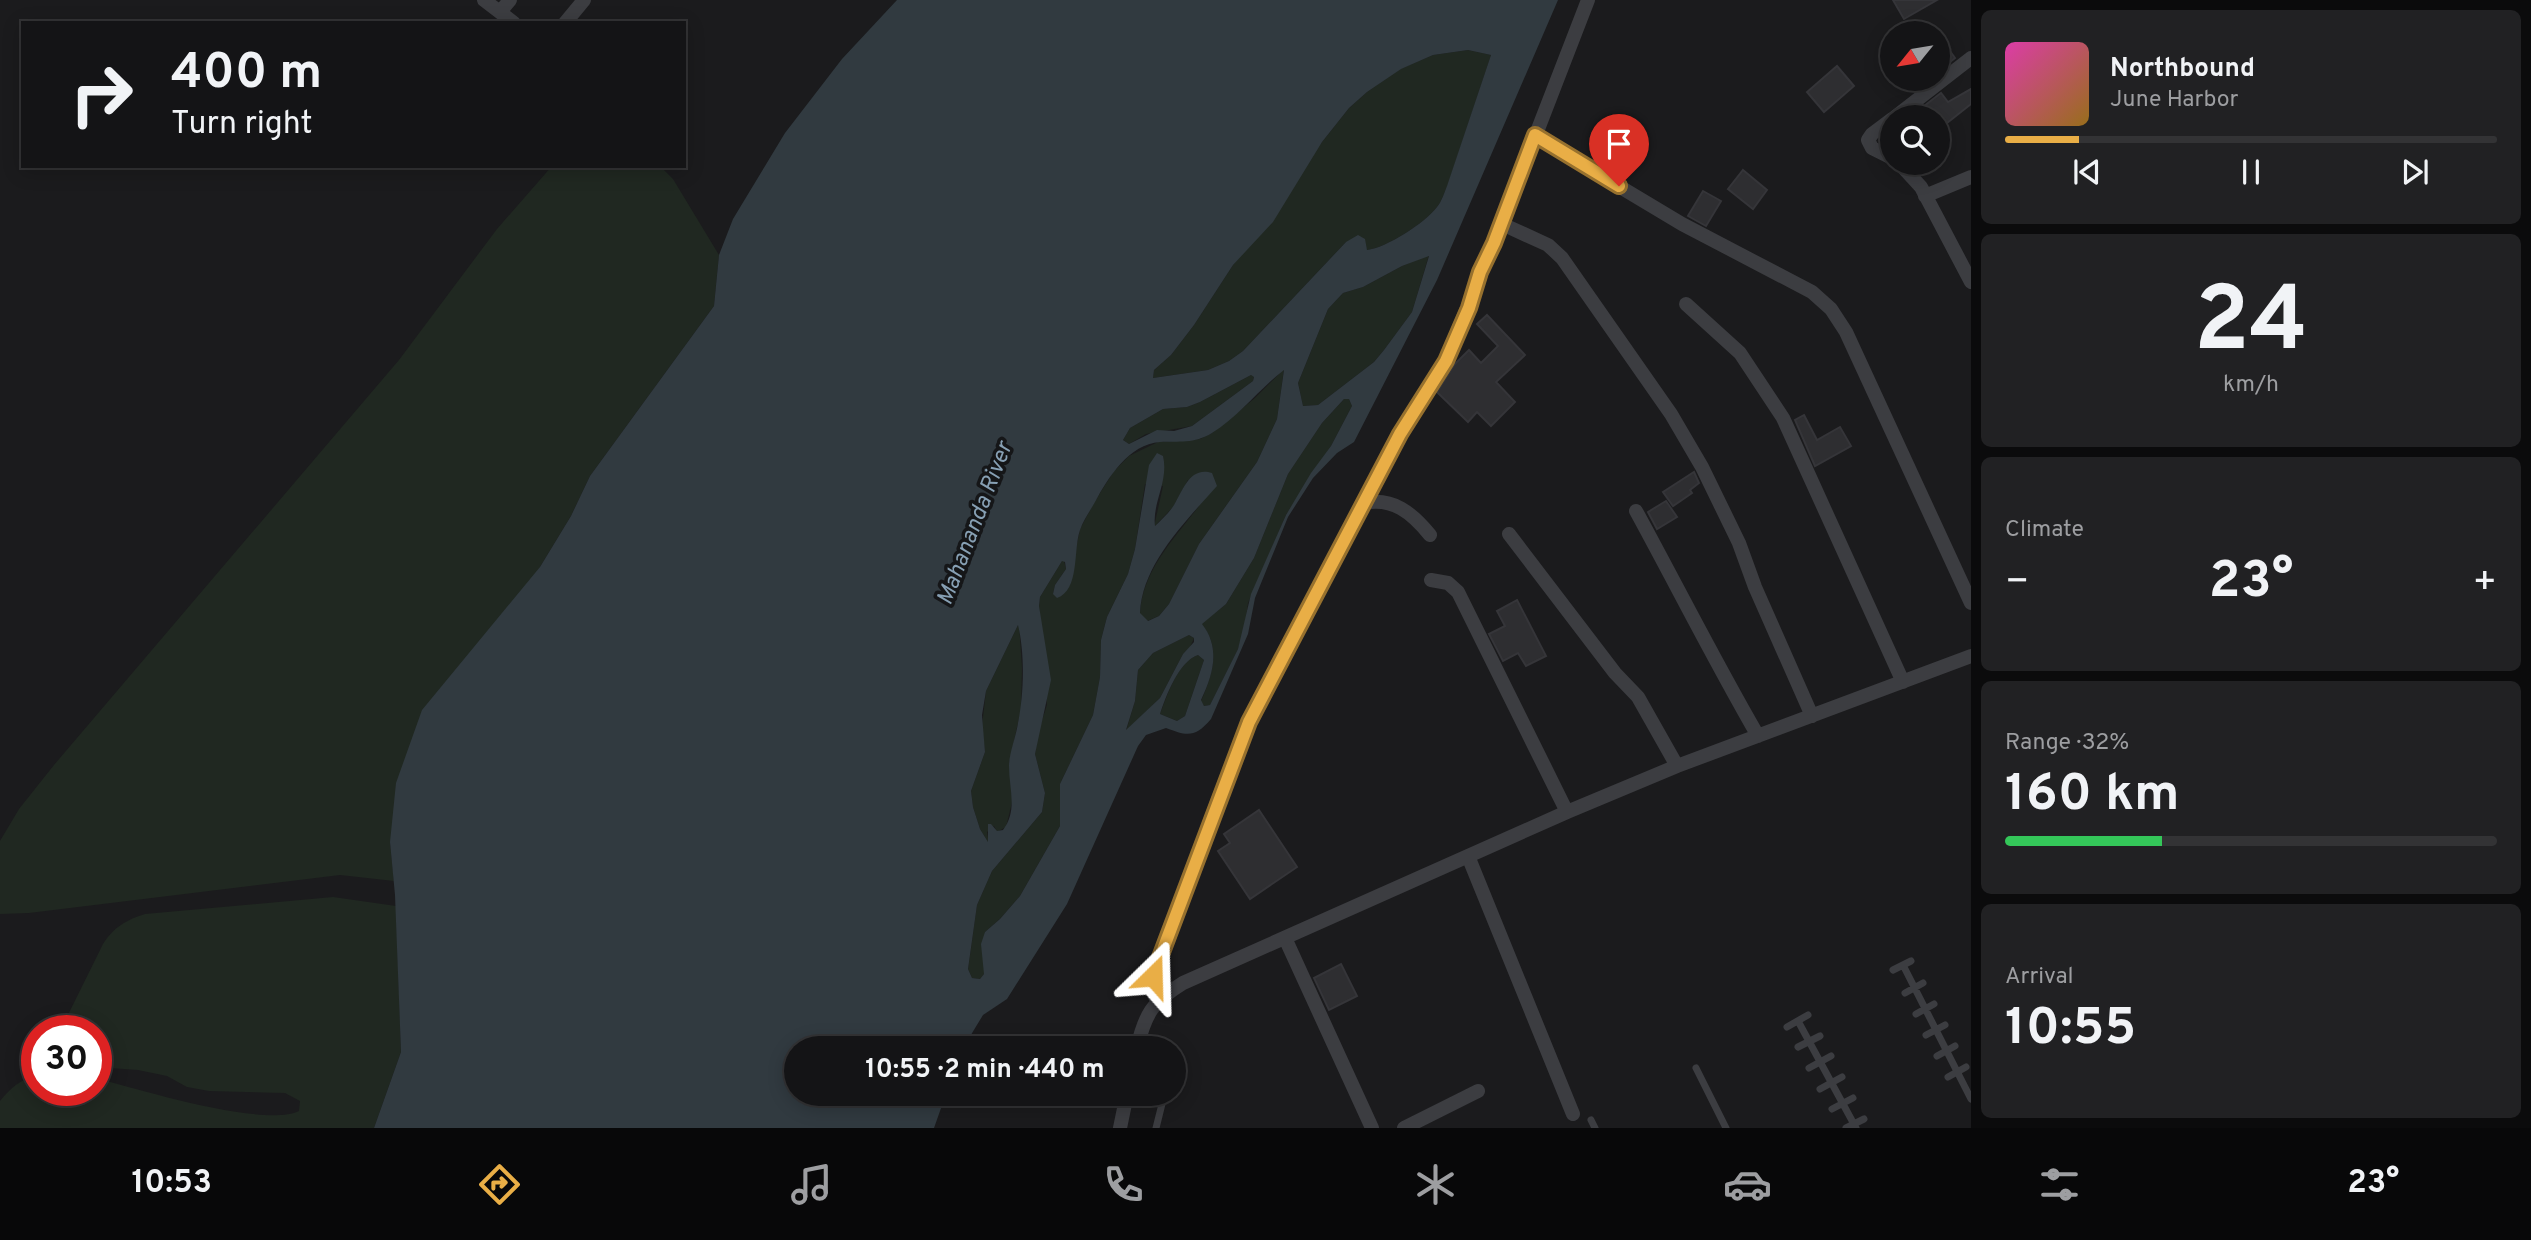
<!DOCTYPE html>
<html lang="en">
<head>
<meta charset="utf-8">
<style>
  :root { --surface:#141416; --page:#212123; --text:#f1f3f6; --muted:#9d9ea1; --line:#333335; --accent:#e9ae46 }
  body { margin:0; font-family:Overpass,sans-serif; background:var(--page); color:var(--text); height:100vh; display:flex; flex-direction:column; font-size:26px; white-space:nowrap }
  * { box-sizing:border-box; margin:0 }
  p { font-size:23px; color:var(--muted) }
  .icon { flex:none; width:38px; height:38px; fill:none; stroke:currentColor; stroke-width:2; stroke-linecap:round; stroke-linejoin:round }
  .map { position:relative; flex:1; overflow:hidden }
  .side { display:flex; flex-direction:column; gap:10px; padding:10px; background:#0b0b0c; width:560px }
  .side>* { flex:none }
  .guide { position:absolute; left:21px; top:21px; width:665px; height:147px; border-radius:0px; box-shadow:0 4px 18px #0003,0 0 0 2px var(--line); background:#141416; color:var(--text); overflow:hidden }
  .needle { width:46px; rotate:240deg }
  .buttons { position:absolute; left:1880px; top:21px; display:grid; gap:14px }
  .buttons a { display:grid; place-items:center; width:70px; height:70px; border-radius:50%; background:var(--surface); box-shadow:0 4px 18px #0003,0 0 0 2px var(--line); font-size:35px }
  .speed { position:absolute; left:21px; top:1015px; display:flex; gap:14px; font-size:35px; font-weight:700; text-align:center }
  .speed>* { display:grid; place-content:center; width:91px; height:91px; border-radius:50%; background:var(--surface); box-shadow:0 4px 18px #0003,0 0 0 2px var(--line); line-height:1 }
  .speed .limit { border:10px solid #d22; background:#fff; color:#111 }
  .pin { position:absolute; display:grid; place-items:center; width:60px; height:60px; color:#fff; margin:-72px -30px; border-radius:50% 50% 50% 0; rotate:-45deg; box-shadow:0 0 7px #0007 }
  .pin .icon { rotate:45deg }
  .me { position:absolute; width:77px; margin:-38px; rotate:22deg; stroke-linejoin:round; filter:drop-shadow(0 0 5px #0008) }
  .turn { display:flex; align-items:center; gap:24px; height:147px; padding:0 35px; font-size:32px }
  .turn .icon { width:91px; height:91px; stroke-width:2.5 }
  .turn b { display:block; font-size:49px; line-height:60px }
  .big { font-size:52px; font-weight:700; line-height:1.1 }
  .side .card { flex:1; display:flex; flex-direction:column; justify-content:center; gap:10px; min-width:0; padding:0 24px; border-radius:10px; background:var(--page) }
  .side .dial { align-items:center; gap:0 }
  .dial b { font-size:91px; line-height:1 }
  .song { display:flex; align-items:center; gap:21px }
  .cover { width:84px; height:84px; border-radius:10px; background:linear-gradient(135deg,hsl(320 70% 55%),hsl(40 70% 35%)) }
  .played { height:7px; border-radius:4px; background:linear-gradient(90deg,var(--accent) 15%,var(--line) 15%) }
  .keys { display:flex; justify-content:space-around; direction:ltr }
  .heat { display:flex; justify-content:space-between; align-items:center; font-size:38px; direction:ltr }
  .charge { height:10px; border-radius:5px; background:linear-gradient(90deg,#34c759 32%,var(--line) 0) }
  .trip { position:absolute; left:784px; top:1036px; width:402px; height:70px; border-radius:35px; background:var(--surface); box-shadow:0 4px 18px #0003,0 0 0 2px var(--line); font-weight:700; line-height:70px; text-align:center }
  .menu { display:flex; height:112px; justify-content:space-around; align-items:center; background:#080809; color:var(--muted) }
  .menu .icon { width:49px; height:49px }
  .menu .active { color:var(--accent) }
  .menu b { font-size:32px; color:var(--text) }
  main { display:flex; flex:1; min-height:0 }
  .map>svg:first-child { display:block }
</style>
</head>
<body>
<main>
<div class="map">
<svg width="1971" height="1128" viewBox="0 0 1971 1128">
  <rect width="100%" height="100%" fill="#1b1b1d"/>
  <path fill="#202821" d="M 1468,50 L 1491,55 L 1447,187 C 1444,193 1442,201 1437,207 C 1425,223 1386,248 1367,250 L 1365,246 L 1346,242 L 1243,351 L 1229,361 L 1208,370 L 1153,378 L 1154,370 L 1171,355 L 1194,325 L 1233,265 L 1322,142 L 1349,108 L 1367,92 L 1400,69 L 1433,55 Z
    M 552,166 L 660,166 L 673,179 L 719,255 L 714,306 L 590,476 L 571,516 L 540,567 L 390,842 L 394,881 L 340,875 L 29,913 L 0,914 L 0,841 L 19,809 L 54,765 L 399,360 L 497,229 Z
    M 1429,255 L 1412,312 L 1384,350 L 1374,362 L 1318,405 L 1303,406 L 1298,383 L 1328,309 L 1343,293 L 1363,287 L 1402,266 Z
    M 1284,369 L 1277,419 L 1257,462 L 1199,544 L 1169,604 L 1159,616 L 1147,621 L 1140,614 C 1142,571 1174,539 1199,506 L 1188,480 L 1173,507 L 1154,527 L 1163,486 L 1145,484 L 1135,549 L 1128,574 L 1107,617 L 1101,640 L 1100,677 L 1093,715 L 1060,784 L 1060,826 L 1020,896 L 1000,919 L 985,932 L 984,974 L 980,979 L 972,978 L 968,969 L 977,905 L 992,871 L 1042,812 L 1045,793 L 1035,754 L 1038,733 L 1047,705 L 1039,606 L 1040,597 L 1062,561 L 1064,561 L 1066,569 L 1055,585 L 1053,594 L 1073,563 L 1080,529 L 1095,501 L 1114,471 L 1129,456 L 1158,442 L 1200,439 L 1212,433 L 1255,398 Z
    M 1251,375 L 1254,376 L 1253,381 L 1192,426 L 1146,434 L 1129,444 L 1123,440 L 1130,428 L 1163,409 L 1187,407 L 1200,402 Z
    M 1344,399 L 1349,399 L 1352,406 L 1331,446 L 1286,515 L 1248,603 L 1245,627 L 1238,649 L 1210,705 L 1204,706 L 1201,701 C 1212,676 1222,647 1201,624 L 1226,604 L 1254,558 L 1288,474 L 1322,423 Z
    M 1019,623 L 1022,668 L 1021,709 L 1009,764 L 1013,798 L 1006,827 L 997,832 L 994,826 L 987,832 L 989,844 L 980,829 L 973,807 L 971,791 L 985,752 L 982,726 L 986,691 Z
    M 1189,635 L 1194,638 L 1190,647 L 1183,654 L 1160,698 L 1126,731 L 1135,701 L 1138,670 L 1153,653 Z
    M 1198,655 L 1204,660 L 1185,716 L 1177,721 L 1160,714 C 1167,696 1178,661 1198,655 Z
    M 333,897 L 396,906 L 401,1052 L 374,1128 L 0,1128 L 0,1101 C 10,1089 21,1078 37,1076 L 37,1090 L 96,1090 L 96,1078 C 137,1089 264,1128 299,1111 L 300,1101 L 285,1093 L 209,1091 L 187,1087 L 167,1076 L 138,1070 L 96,1067 L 96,1031 L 60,1031 L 103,944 C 114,927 126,920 145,914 Z"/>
  <path fill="#313a40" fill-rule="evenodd" d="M 897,0 L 1558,0 L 1437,280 L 1354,442 L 1337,453 L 1313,478 L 1288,517 L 1255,598 L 1248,634 L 1211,719 C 1195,738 1187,736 1166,728 L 1146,735 L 1138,746 L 1067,904 L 1007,999 L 983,1015 L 963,1048 L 796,1048 L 796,1094 L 946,1094 L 934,1128 L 374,1128 L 401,1052 L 395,895 L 390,842 L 396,783 L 422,710 L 540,567 L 571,516 L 590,476 L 714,306 L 719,255 L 733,219 L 785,133 L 842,59 ZM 1468,50 L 1491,55 L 1447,186 C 1444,193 1442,201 1437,207 C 1425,223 1386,248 1367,250 L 1365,239 L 1358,235 L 1346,242 L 1243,351 L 1229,361 L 1208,370 L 1153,378 L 1154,370 L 1171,355 L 1194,325 L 1233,265 L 1273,222 L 1322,142 L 1349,108 L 1367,92 L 1401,69 L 1433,55 ZM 1429,256 L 1412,312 L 1384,350 L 1374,362 L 1318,405 L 1303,406 L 1298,383 L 1328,309 L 1343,293 L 1363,287 L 1402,266 ZM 1284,370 L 1277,419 L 1257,462 L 1199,544 L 1169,604 L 1159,616 L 1148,621 L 1140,613 C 1142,564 1186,521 1217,486 L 1212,473 C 1190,466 1183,490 1174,505 C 1169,513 1161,520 1155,526 C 1152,503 1169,481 1163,456 L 1157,453 L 1149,465 L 1135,549 L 1128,574 L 1107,617 L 1101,640 L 1100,677 L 1093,715 L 1060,784 L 1060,826 L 1020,896 L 1000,919 L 985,932 L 981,944 L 984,974 L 980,979 L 972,978 L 968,969 L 977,905 L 992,871 L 1042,812 L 1045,793 L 1035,754 L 1051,680 L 1039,606 L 1040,597 L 1062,561 L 1065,562 L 1066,569 L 1055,585 L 1053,594 L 1057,598 C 1080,590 1073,550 1080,530 C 1083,521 1090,511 1095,502 C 1108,478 1129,444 1160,442 C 1179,441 1194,444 1212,433 C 1239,416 1260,388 1284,370 ZM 1251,375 L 1254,377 L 1253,381 L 1192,426 L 1174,431 L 1157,430 L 1129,444 L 1123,440 L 1130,428 L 1163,409 L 1187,407 L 1200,402 ZM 1344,399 L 1349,399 L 1352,406 L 1331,446 L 1311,473 L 1286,515 L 1251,594 L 1238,649 L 1210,705 L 1204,706 L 1201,700 C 1213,675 1221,648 1202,624 L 1226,604 L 1254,558 L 1288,474 L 1322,423 ZM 1018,625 C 1025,654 1024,693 1018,723 C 1016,737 1009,753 1009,766 C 1009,789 1018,810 1003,830 L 997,831 L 991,824 L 988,824 L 988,842 L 980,829 L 973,807 L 971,791 L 985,752 L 982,715 L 986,691 ZM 1189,635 L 1194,638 L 1194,642 L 1183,654 L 1160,698 L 1126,730 L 1135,701 L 1138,670 L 1153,653 ZM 1198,655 L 1204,660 L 1185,716 L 1177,721 L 1160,714 C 1166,696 1179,661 1198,655 Z"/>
  <path fill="#2e2e31" stroke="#353539" stroke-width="2" d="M 1893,0 L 1937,0 L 1904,19 Z
    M 1937,33 L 1955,58 L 1937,72 Z
    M 1837,66 L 1854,86 L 1824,112 L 1807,92 Z
    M 1971,89 L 1971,104 L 1937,131 L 1937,117 L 1910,117 L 1941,93 L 1948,102 Z
    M 1743,170 L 1767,190 L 1753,209 L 1728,189 Z
    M 1703,191 L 1721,201 L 1706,226 L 1688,216 Z
    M 1487,315 L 1525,355 L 1496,382 L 1515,402 L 1491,426 L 1477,412 L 1468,422 L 1437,392 L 1454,365 L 1469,350 L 1481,363 L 1498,346 L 1477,324 Z
    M 1804,415 L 1817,440 L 1840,427 L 1851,446 L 1815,466 L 1795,420 Z
    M 1694,472 L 1699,483 L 1690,490 L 1692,493 L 1673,506 L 1663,492 Z
    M 1666,501 L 1677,517 L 1657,529 L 1648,512 Z
    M 1517,600 L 1546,656 L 1526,666 L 1518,653 L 1503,661 L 1489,634 L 1505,626 L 1497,611 Z
    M 1259,810 L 1297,867 L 1250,899 L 1218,851 L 1230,843 L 1224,834 Z
    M 1341,964 L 1357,996 L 1329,1010 L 1314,978 Z"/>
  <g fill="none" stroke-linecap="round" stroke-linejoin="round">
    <path stroke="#3c3d41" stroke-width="7" d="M 1903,965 L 1971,1099
      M 1893,970 L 1911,961
      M 1905,993 L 1923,983
      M 1916,1014 L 1934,1004
      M 1798,1021 L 1856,1128
      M 1787,1027 L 1808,1015
      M 1926,1035 L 1945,1025
      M 1798,1047 L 1820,1036
      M 1937,1056 L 1955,1046
      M 1696,1068 L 1726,1128
      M 1809,1068 L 1831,1056
      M 1948,1077 L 1966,1067
      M 1820,1089 L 1842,1077
      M 1832,1109 L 1853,1098
      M 1591,1120 L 1595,1128
      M 1156,1128 L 1163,1100
      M 1846,1128 L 1864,1119"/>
    <path stroke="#3c3d41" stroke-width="14" d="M 484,0 L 514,23
      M 500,12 L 510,0
      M 565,23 L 584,0
      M 1895,117 L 1971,58
      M 1892,119 L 1872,134 L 1868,140 L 1872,148 L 1892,158
      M 1535,136 L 1682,224 L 1812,292 L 1831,309 L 1846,332 L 1971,603
      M 1899,163 L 1921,187 L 1971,282
      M 1925,196 L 1971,177
      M 1502,224 L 1548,245 L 1562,258 L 1671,414 L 1702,467 L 1739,543 L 1755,587 L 1812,716
      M 1686,304 L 1740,353 L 1783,418 L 1903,682
      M 1364,503 C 1393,497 1412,513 1430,535
      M 1636,511 C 1677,586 1715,662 1758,736
      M 1509,534 L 1615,673 L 1638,697 L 1677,766
      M 1431,580 L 1448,583 L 1458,592 L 1567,812
      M 1468,856 L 1573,1114
      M 1285,938 L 1372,1128
      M 1157,1001 C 1149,986 1152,970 1161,956 L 1217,802 L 1249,722 L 1400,434 L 1445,361 L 1494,243 L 1588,0
      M 1137,1048 C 1145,1014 1152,1002 1183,983 L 1567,812 L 1677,766 L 1971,656
      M 1120,1128 L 1127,1094
      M 1404,1128 L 1478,1091"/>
  </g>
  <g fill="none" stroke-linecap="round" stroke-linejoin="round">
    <g stroke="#97712e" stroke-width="18">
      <path id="route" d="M 1153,976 L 1249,722 L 1400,434 L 1446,361 L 1469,308 L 1480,272 L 1494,243 L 1535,135 L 1619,186"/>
    </g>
    <use href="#route" stroke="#e9ae46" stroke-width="12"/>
  </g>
  <g text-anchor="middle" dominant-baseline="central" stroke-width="7" stroke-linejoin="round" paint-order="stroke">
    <g font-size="23" font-style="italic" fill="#87a0b4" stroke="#151618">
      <text transform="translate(976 524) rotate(-69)">Mahananda River</text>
    </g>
  </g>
</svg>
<div class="buttons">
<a><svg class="needle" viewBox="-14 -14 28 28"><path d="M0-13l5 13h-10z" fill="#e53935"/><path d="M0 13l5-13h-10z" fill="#9d9ea1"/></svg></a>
<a><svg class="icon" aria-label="search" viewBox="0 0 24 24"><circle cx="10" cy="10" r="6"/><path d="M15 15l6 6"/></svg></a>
</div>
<div class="speed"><div class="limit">30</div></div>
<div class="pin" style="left:1619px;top:186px;background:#d93025"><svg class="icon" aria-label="arrive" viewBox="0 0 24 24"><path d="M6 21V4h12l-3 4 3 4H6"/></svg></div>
<svg class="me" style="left:1153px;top:976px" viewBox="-20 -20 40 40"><path d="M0-17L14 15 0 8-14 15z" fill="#e9ae46" stroke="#fff" stroke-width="4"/></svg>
<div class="trip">10:55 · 2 min · 440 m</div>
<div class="guide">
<div class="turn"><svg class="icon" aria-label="right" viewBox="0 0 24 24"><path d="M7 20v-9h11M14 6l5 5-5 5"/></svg><div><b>400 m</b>Turn right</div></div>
</div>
</div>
<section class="side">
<div class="card">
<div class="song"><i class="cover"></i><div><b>Northbound</b><p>June Harbor</p></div></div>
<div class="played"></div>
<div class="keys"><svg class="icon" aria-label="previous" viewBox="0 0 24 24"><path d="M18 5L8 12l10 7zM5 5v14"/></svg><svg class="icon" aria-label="pause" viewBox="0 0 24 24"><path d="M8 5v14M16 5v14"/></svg><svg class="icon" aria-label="next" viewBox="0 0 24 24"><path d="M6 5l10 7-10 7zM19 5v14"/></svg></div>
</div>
<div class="card dial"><b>24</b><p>km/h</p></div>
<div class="card"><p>Climate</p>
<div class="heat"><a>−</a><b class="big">23°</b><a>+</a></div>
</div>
<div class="card"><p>Range · 32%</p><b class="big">160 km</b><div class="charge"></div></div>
<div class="card"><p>Arrival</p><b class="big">10:55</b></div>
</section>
</main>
<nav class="menu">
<b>10:53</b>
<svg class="icon active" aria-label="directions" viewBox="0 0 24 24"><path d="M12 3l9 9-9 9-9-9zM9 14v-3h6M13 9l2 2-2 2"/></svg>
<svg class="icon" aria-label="music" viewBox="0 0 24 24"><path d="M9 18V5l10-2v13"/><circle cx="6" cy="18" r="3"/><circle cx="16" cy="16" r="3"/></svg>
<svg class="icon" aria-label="phone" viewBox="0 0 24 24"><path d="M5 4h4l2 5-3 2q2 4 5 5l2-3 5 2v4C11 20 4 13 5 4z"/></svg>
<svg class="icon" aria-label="climate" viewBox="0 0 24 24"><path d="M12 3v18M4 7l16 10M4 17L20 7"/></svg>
<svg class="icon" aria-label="car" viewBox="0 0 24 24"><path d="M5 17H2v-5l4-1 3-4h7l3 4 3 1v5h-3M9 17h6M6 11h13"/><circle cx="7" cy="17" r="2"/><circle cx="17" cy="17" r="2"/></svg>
<svg class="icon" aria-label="filters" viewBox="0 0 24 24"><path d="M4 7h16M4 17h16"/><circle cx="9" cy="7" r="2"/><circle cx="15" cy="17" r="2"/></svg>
<b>23°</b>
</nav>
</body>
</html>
